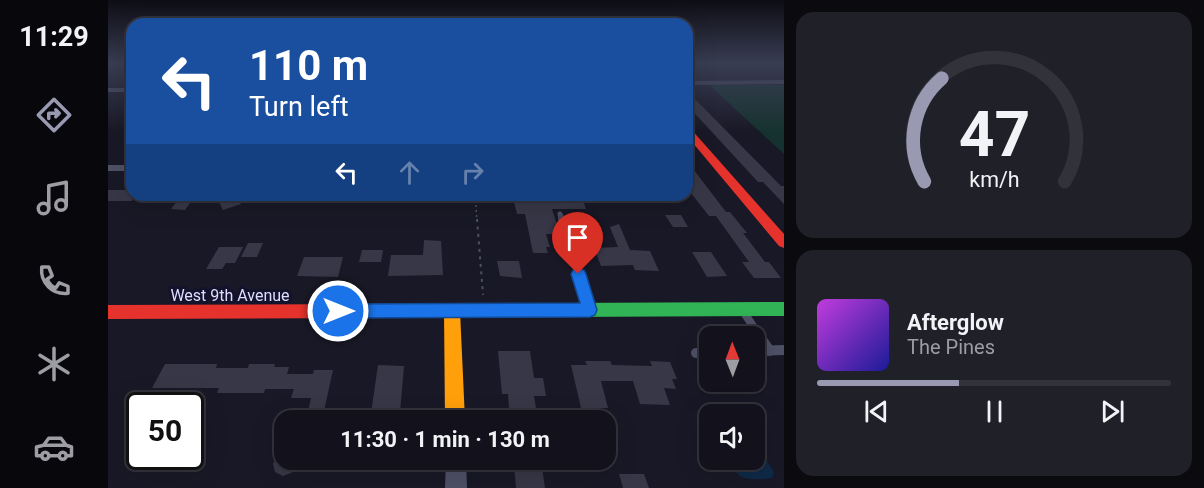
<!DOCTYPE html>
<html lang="en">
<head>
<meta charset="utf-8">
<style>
  :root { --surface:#13121c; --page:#202029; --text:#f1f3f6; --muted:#9d9ea3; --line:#32323b; --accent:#9999b2 }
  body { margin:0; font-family:Roboto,sans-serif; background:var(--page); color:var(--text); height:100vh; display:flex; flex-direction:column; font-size:22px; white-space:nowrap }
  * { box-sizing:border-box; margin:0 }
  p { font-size:20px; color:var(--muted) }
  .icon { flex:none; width:33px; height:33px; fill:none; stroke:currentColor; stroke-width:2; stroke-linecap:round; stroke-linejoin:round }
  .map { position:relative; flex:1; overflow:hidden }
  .side { display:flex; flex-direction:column; gap:12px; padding:12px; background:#0a0a0f; width:420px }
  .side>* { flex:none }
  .top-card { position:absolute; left:18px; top:18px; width:567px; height:183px; border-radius:18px; box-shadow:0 6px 24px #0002,0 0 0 2px var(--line); background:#1a4fa0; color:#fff; overflow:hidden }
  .needle { width:39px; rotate:359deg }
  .controls { position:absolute; left:591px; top:326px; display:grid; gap:12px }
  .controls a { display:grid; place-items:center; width:66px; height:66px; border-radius:12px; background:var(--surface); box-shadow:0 6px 24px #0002,0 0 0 2px var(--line); font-size:30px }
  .speed { position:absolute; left:18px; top:392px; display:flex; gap:12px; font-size:30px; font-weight:700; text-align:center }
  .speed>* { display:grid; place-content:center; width:78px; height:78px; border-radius:50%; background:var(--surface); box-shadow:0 6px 24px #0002,0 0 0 2px var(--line); line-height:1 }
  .speed .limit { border:3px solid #111; border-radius:9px; background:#fff; color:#111 }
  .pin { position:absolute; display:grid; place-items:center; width:51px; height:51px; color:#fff; margin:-62px -26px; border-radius:50% 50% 50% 0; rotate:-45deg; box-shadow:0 0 6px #0007 }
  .pin .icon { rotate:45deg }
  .me { position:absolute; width:66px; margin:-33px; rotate:90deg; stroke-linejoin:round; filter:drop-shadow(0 0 4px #0008) }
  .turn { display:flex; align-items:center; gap:21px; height:126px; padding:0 24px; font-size:27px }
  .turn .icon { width:78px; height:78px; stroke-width:2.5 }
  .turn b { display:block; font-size:42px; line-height:51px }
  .lanes { display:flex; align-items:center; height:57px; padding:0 24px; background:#0003; justify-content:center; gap:30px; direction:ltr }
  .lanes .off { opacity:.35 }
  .side .widget { flex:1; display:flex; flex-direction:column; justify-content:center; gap:9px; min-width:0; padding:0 21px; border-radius:18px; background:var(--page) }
  .side .dial { align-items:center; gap:0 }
  .dial svg { height:156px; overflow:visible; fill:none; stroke:var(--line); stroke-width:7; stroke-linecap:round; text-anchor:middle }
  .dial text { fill:var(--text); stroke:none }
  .song { display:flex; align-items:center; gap:18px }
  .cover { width:72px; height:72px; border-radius:9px; background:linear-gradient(135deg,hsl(290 70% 55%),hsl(240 70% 35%)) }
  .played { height:6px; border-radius:3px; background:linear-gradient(90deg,var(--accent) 40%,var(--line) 40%) }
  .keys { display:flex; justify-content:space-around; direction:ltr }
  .trip { position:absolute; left:166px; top:410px; width:342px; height:60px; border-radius:18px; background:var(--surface); box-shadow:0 6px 24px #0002,0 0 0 2px var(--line); font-weight:700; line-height:60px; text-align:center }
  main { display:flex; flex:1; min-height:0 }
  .menu { display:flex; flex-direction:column; width:108px; justify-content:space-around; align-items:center; background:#08070b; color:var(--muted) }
  .menu .icon { width:42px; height:42px }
  .menu .on { color:var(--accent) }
  .menu b { font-size:27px; color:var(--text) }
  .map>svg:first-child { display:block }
</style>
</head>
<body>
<main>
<nav class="menu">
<b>11:29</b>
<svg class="icon on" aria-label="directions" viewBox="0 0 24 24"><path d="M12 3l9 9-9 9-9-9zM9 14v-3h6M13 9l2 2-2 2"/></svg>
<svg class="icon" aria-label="music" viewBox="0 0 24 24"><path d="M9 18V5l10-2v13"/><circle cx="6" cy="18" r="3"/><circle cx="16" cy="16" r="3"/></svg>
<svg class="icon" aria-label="phone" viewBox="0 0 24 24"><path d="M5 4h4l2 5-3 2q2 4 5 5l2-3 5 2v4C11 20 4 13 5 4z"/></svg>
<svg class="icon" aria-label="climate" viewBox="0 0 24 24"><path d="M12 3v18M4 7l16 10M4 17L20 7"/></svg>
<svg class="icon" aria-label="car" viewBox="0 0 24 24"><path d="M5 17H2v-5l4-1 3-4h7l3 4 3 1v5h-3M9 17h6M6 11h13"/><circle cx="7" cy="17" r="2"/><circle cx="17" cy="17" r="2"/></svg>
</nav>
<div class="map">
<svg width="676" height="488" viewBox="0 0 676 488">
  <rect width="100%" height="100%" fill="#191826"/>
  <path fill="#163230" d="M 601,85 L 676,85 L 676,154 Z"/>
  <path fill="#0e2947" d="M 647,458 L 658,460 L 666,472 L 664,478 C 649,480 623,483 626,459 Z"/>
  <path fill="#383747" d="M 579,91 L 673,186 L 676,186 L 676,204 L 655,182 L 650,182 L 579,105 Z
    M 579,161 L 618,212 L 622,212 L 639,233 L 635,233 L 657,262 L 661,262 L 673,278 L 646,278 L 634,262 L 641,262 L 608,216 L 601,216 L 579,188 Z
    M 0,190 L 24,190 L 24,201 L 0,201 Z
    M 74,195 L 88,195 L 77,210 L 63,209 Z
    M 120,195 L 143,195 L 132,202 L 133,204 L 115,210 L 109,198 Z
    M 435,198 L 474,198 L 478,209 L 444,209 L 452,234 L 438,234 L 442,247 L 438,247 L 440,253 L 425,253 L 417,214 L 409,214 L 406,202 L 436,202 Z
    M 557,215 L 573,215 L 580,227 L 565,227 Z
    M 511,224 L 522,250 L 542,251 L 551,271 L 527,270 L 525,265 L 493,266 L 486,248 L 510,247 L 502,227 Z
    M 316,240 L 333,241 L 335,275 L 280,276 L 283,255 L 315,255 Z
    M 140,243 L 155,243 L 149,257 L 133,257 Z
    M 111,247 L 135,247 L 127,263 L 118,263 L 114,269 L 98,269 Z
    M 254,250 L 275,250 L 273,262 L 251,262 Z
    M 584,252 L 603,252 L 619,276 L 599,277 Z
    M 196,257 L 235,257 L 230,277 L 189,276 Z
    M 389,261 L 411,261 L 414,278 L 392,276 Z
    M 390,351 L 422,351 L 426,378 L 435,378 L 438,396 L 426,396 L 428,408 L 401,408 L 400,394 L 394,394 Z
    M 477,361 L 502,361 L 504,365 L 544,366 L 542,361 L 562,362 L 569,379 L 564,379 L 568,389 L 556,388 L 562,405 L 532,404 L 525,381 L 493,381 L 500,408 L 473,408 L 463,365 L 479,365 Z
    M 57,364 L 109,364 L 108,368 L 140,368 L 141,364 L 167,364 L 166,367 L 181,367 L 179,374 L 205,374 L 206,370 L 225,370 L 214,420 L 198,420 L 203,398 L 183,398 L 186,389 L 157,389 L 156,393 L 109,393 L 111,388 L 44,388 Z
    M 270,365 L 296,366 L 292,413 L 263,413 Z
    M 177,439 L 177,459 L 193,459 L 185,472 L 175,476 L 167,472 L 165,464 Z
    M 406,466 L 434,467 L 437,488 L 408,488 Z
    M 511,474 L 536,474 L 541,488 L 515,488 Z"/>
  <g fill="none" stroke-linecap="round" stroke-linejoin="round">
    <path stroke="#475460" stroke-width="1.5" stroke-dasharray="2 3" stroke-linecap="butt" d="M 367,195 L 369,221"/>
    <path stroke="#475460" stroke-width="2" stroke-dasharray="3 4.5" stroke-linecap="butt" d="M 369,219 L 375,295"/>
    <path stroke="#4e5066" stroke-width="5" d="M 452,214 L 454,221"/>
    <path stroke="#4e5066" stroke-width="8" d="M 454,219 L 481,308
      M 637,314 L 652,337"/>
    <path stroke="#4e5066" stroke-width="10" d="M 651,335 L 662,351
      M 646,351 L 676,350
      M 588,353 L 602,352"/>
    <path fill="#4e5066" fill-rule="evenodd" d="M 676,80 L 676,84 L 579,85 L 579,81 Z
      M 0,88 L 24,88 L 24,92 L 0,92 Z
      M 0,165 L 24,165 L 24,171 L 0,171 Z
      M 338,459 L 358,459 L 359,488 L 337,488 Z"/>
    <path fill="#30b455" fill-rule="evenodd" d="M 676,302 L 676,316 L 256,318 L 250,316 L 248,311 L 250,306 L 256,304 Z"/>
    <path fill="#ff9f0a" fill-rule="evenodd" d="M 344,304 L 350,306 L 352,311 L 357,420 L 337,420 L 336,311 L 338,306 Z"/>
    <path fill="#e5322d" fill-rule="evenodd" d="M 579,127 L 582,128 L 676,234 L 676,248 L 671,246 L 579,136 Z
      M 256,304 L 262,306 L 264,311 L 262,316 L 256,318 L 0,319 L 0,305 Z"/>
  </g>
  <linearGradient id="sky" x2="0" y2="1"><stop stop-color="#0e0d15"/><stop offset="0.48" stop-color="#383d52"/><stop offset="1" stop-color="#383d52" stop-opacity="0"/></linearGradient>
  <rect width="676" height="132" fill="url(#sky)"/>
  <path fill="#1a73e8" stroke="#114b97" stroke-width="1.5" d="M 470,268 L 476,270 L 478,274 L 489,310 L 487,315 L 482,317 L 230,318 L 224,316 L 222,311 L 224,306 L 230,304 L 472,303 L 463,274 L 465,270 Z"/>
  <g text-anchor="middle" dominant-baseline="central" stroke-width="6" stroke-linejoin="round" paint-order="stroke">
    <g font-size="16" fill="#dedffe" stroke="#14122c">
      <text x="122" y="295">West 9th Avenue</text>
    </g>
  </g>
</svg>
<div class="controls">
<a><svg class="needle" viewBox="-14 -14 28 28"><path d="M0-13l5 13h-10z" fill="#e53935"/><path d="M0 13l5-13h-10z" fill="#9d9ea3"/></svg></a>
<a><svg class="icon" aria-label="sound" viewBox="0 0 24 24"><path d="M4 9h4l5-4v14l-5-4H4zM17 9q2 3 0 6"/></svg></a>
</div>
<div class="speed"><div class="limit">50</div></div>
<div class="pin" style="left:470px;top:274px;background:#d93025"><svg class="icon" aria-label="arrive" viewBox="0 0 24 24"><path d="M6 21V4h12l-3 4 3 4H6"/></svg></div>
<svg class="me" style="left:230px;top:311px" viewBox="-20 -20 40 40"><circle r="17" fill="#1a73e8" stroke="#fff" stroke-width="3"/><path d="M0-11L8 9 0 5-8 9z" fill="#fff"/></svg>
<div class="trip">11:30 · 1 min · 130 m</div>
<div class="top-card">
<div class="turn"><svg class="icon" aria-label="left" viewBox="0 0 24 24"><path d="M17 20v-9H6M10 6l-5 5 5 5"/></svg><div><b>110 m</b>Turn left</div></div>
<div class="lanes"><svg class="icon" aria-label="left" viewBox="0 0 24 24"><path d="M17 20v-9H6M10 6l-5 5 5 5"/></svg><svg class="icon off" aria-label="ahead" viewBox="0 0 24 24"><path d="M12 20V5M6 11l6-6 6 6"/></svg><svg class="icon off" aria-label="right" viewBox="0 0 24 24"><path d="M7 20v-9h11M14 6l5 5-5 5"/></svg></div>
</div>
</div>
<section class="side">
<div class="widget dial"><svg viewBox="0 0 100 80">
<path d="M14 69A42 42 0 1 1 86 69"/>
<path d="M14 69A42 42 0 0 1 23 16" stroke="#9999b2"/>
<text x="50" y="56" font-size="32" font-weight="700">47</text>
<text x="50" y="72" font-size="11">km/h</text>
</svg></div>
<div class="widget">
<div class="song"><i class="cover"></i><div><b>Afterglow</b><p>The Pines</p></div></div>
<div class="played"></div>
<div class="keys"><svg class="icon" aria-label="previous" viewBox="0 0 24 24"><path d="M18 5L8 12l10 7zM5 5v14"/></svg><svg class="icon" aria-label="pause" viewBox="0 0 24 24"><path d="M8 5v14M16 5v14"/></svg><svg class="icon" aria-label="next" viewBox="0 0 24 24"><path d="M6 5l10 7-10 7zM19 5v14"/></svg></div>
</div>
</section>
</main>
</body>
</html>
